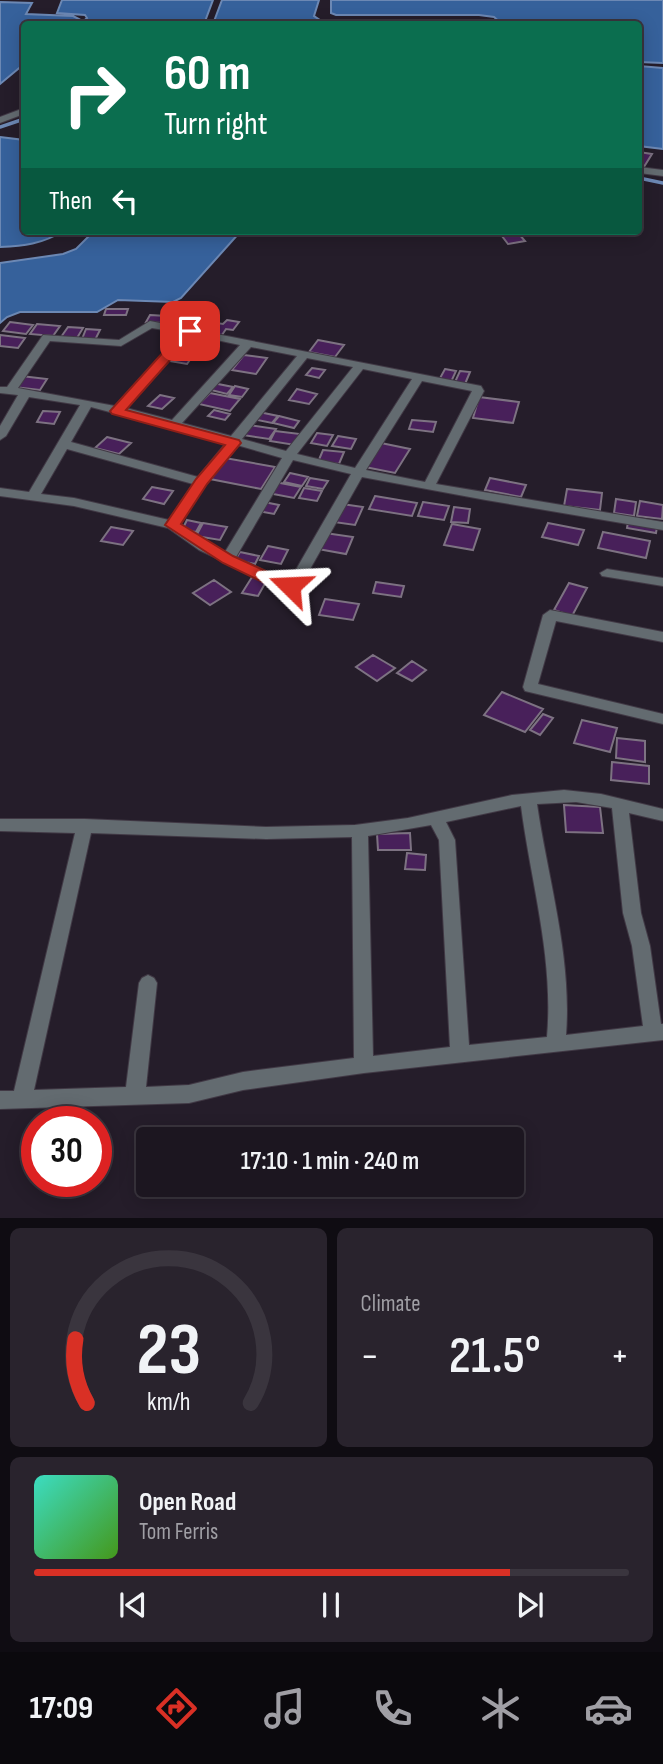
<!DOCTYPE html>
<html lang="en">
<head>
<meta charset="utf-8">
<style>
  :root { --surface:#1c1620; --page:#29232d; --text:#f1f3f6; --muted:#a09fa5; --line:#3a353e; --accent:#d93025 }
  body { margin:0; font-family:"Sofia Sans Condensed",sans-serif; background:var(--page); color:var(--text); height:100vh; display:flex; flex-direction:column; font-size:26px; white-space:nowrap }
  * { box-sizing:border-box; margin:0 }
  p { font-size:23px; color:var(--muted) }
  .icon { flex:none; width:38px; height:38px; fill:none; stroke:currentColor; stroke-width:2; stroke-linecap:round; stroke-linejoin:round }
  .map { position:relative; height:1218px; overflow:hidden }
  .panel { display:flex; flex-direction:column; gap:10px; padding:10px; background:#0f0c12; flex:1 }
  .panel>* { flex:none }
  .hud { position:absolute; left:21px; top:21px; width:621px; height:214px; border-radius:7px; box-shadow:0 4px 18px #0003,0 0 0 2px var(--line); background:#0b6e4f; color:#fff; overflow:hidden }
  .speed { position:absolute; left:21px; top:1106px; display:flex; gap:14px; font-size:35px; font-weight:700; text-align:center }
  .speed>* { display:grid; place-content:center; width:91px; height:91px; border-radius:50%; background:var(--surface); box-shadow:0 4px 18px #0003,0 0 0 2px var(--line); line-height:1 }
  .speed .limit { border:10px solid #d22; background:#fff; color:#111 }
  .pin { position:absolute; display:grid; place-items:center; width:60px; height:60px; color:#fff; margin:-30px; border-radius:14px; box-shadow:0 4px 10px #0006 }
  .me { position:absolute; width:77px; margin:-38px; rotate:291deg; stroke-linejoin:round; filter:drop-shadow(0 0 5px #0008) }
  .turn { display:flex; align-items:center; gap:24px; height:147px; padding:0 28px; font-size:32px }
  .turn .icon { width:91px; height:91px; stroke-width:2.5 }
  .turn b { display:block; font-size:49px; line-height:60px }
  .then { display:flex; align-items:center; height:66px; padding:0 28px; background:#0003; gap:14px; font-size:26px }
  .big { font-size:52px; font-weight:600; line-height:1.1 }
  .panel .tile { flex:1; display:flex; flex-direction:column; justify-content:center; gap:10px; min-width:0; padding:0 24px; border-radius:10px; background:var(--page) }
  .panel .dial { align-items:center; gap:0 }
  .dial svg { height:182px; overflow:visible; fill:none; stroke:var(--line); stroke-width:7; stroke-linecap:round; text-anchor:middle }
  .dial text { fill:var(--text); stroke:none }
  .song { display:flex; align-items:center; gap:21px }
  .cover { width:84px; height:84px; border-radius:10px; background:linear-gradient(135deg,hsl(170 70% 55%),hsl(100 70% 35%)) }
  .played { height:7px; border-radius:4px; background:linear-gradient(90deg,var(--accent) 80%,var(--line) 80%) }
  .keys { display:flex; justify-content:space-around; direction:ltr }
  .heat { display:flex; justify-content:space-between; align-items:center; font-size:38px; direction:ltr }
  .panel .tiles { flex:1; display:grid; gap:10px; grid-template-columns:1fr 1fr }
  .tile:last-child { grid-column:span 2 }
  .trip { position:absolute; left:136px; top:1127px; width:388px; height:70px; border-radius:7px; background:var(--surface); box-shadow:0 4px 18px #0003,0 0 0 2px var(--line); font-weight:600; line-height:70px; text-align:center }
  .dock { display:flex; height:112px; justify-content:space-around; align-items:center; background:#0b090d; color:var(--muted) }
  .dock .icon { width:49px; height:49px }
  .dock .active { color:var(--accent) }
  .dock b { font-size:32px; color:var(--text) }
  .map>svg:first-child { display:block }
</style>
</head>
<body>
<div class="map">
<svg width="663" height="1218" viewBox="0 0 663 1218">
  <rect width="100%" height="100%" fill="#251d2a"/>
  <path fill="#36619b" stroke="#6c88b4" stroke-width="2" d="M 62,0 L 213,0 L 204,24 L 80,24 L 87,18 L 85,15 L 57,13 Z
    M 222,0 L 319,0 L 314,16 L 320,20 L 473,20 L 487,24 L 213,24 Z
    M 331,0 L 663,0 L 663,63 L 639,62 L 639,24 L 502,24 L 494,17 L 479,15 L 336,15 L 331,13 Z
    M 0,2 L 32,3 L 26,14 L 73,16 L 79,19 L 74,24 L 24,24 L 24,64 L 0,84 Z
    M 639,66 L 663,68 L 663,149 L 639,146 Z
    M 0,137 L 24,140 L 24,231 L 63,231 C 43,244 23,246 0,247 Z
    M 94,231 L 241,231 L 181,298 L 173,302 L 118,300 L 97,312 L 20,312 L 7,317 L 0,323 L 0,263 L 63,254 L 76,249 Z"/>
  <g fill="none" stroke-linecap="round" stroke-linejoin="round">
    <path stroke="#6c88b4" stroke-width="3.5" d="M 0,127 L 24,119
      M 639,178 L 663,183"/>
  </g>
  <path fill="#48205a" stroke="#7d7282" stroke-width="2" d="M 639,152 L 652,154 L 642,170 L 639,169 Z
    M 519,234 L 525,241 L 508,244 L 502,236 Z
    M 106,309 L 128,309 L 126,315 L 104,315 Z
    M 150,315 L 166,316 L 163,323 L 146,322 Z
    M 227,320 L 239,322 L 233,330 L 226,329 L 222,335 L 209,333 L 217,323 L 223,324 Z
    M 10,322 L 33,325 L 26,334 L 3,331 Z
    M 37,324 L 60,326 L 53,336 L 30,334 Z
    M 68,327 L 83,328 L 77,338 L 61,337 Z
    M 86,329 L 100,330 L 95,340 L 82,339 Z
    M 0,335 L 25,338 L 18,348 L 0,346 Z
    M 318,340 L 344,345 L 335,357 L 309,352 Z
    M 175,354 L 192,357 L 187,364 L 170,361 Z
    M 244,355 L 267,358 L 256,374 L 232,370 Z
    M 312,368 L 325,370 L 319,378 L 306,375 Z
    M 445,369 L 456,371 L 451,382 L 439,380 Z
    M 460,371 L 470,372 L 465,384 L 455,382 Z
    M 21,376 L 47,379 L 40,390 L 14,387 Z
    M 213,383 L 233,387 L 227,394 L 207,389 Z
    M 235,386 L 248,389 L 242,397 L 229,395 Z
    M 297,389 L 317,394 L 309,404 L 289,400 Z
    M 210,393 L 240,399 L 230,411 L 199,404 Z
    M 160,395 L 174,398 L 162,409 L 148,406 Z
    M 479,397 L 519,402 L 513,423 L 473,418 Z
    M 214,410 L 230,414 L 225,420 L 208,416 Z
    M 43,411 L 60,412 L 54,424 L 37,422 Z
    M 259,412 L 278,416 L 272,423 L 253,419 Z
    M 279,416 L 299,421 L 294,428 L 273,423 Z
    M 412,420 L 436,422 L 433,432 L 409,429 Z
    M 249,425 L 276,429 L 269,439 L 243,435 Z
    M 275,431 L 300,434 L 295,445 L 270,441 Z
    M 317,433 L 333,435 L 327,446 L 311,443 Z
    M 338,436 L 356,439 L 351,449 L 332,446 Z
    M 107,437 L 131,443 L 119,454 L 95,448 Z
    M 381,443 L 410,449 L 395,473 L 365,467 Z
    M 323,450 L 344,452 L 339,464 L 318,462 Z
    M 225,458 L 275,467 L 261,489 L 210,479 Z
    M 290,473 L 308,477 L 302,486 L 284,482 Z
    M 310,478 L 328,481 L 323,489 L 306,486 Z
    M 490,478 L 526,485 L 521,497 L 485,490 Z
    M 275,482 L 301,487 L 294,498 L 268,493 Z
    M 152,487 L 173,491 L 164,504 L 143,499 Z
    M 304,488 L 322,491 L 317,501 L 299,498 Z
    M 567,489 L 602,493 L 600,510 L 564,506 Z
    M 375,496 L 417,503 L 412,516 L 369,509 Z
    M 616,499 L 636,502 L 634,516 L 614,513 Z
    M 640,501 L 663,505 L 662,519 L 637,516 Z
    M 264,502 L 279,505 L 274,514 L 258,511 Z
    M 423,502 L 449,506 L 444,520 L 418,516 Z
    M 342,504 L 363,507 L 355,525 L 334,522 Z
    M 454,507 L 470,509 L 468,523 L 451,522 Z
    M 187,520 L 201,523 L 196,532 L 182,530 Z
    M 628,522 L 657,527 L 656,533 L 627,528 Z
    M 203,523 L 227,527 L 220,540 L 196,536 Z
    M 548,523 L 584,530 L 578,545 L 542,537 Z
    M 452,524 L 480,529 L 473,550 L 444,545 Z
    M 111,527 L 133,531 L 123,545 L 101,541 Z
    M 603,532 L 650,541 L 646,558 L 598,548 Z
    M 325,533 L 353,537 L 346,554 L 318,549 Z
    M 268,546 L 288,550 L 281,564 L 260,560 Z
    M 240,552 L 259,556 L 255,564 L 235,560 Z
    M 252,577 L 267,580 L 258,596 L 242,593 Z
    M 214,580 L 231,592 L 210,605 L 193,593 Z
    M 376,582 L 404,586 L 401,597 L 373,593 Z
    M 569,583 L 587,588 L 572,616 L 554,610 Z
    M 325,599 L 359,604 L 353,620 L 319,615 Z
    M 373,655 L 395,668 L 377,681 L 356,667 Z
    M 412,661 L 426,670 L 412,681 L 397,673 Z
    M 502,692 L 543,709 L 525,732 L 484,715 Z
    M 543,714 L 553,718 L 540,735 L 530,730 Z
    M 582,720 L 617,728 L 610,752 L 574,743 Z
    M 617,738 L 645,741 L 645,762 L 616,758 Z
    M 612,762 L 649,766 L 649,784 L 611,780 Z
    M 564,805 L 600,807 L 603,833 L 566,832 Z
    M 410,833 L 411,850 L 378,850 L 377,834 Z
    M 407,853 L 426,855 L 425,870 L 405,869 Z"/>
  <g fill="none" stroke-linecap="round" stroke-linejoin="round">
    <g stroke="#413945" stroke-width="2">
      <path id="street" d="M 24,108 L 24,114 L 0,123 L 0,117 Z
        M 639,167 L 663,170 L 663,176 L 639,173 Z
        M 150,321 L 481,386 L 484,391 L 436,484 L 663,522 L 663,530 L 486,500 L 362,477 L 305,578 L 295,589 L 285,590 L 199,550 L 168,528 L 74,506 L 0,496 L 0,488 L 29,492 L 80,405 L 29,397 L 6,436 L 0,440 L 0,426 L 18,395 L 0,393 L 0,387 L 7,387 L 43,335 L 119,340 ZM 152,328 L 182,333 L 115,406 L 18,388 L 50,341 L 121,346 ZM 193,335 L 240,345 L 172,420 L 126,408 ZM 251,347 L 297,356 L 231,436 L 182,423 ZM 307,358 L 353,367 L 286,451 L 242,439 ZM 363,369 L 412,379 L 355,468 L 297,454 ZM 422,381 L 472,391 L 425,482 L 366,470 ZM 91,407 L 226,443 L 198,477 L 71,442 ZM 237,445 L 282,458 L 225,552 L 209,544 L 179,524 L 206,484 ZM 67,449 L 193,484 L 169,520 L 74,498 L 41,494 ZM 293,460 L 351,474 L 294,573 L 287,581 L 236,557 Z
        M 607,569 L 663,578 L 663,586 L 602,576 L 600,573 Z
        M 550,610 L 663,632 L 663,642 L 556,621 L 538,684 L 663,714 L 663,724 L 525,691 L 523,687 L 543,615 Z
        M 564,790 L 601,794 L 663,809 L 663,821 L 629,813 L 641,913 L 650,946 L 661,1024 L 663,1024 L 663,1040 L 364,1073 L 243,1090 L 189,1103 L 0,1109 L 0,1091 L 14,1091 L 75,833 L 0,831 L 0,819 L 85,819 L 266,827 L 355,825 L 408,818 L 512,795 ZM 576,802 L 612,808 L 623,913 L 632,946 L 643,1026 L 566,1035 C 572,956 548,880 537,804 ZM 521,806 C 531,883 554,958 547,1037 L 469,1045 L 455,840 L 446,822 ZM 431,825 L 439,840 L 450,1047 L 373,1056 L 368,836 ZM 91,833 L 266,839 L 352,837 L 354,1058 L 243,1072 L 189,1085 L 146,1087 L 157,983 L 154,978 L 148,975 L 142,978 L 139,983 L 126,1087 L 34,1090 Z"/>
    </g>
    <use href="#street" fill="#636b70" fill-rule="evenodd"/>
  </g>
  <path fill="#d93025" stroke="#8d1f18" stroke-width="2" d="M 190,327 L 196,331 L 194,333 L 126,410 L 239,440 L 241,443 L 207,484 L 181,524 L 233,556 L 287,581 L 296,582 L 298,586 L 296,589 L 279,590 L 223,563 L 165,525 L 196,479 L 225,445 L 112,414 L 110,411 L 185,328 Z"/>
</svg>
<div class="speed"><div class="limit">30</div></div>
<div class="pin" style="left:190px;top:331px;background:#d93025"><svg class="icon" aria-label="arrive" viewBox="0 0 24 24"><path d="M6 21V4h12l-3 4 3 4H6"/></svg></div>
<svg class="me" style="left:290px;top:586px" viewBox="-20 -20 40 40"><path d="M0-17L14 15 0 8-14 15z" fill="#d93025" stroke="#fff" stroke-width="4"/></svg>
<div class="trip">17:10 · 1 min · 240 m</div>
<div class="hud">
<div class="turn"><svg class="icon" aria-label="right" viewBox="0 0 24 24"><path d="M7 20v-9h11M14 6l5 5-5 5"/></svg><div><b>60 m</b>Turn right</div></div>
<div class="then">Then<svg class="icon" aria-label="left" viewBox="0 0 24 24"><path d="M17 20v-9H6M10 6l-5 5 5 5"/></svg></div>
</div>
</div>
<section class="panel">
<div class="tiles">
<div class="tile dial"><svg viewBox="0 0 100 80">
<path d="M14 69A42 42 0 1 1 86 69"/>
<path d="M14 69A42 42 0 0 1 9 41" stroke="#d93025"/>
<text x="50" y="56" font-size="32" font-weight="700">23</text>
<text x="50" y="72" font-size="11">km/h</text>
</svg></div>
<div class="tile"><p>Climate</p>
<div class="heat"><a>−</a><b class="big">21.5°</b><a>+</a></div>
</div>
<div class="tile">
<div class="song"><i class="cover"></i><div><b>Open Road</b><p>Tom Ferris</p></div></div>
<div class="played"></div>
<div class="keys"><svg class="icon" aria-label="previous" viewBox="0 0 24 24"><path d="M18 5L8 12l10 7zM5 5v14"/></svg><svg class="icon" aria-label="pause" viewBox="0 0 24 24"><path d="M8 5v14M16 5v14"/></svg><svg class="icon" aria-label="next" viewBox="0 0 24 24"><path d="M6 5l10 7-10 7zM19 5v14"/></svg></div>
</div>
</div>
</section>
<nav class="dock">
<b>17:09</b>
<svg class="icon active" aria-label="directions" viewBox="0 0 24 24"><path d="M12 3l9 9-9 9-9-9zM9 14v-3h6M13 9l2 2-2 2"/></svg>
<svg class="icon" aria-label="music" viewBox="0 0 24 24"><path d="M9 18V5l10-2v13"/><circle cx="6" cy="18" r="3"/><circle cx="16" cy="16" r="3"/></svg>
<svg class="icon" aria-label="phone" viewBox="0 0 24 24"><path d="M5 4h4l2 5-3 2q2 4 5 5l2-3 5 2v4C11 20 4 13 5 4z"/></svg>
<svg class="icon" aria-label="climate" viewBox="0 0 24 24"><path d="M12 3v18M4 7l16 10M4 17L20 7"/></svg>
<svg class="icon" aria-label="car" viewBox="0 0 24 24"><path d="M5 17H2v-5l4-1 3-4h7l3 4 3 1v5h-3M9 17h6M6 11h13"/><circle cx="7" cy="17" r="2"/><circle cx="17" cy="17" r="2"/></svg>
</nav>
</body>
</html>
